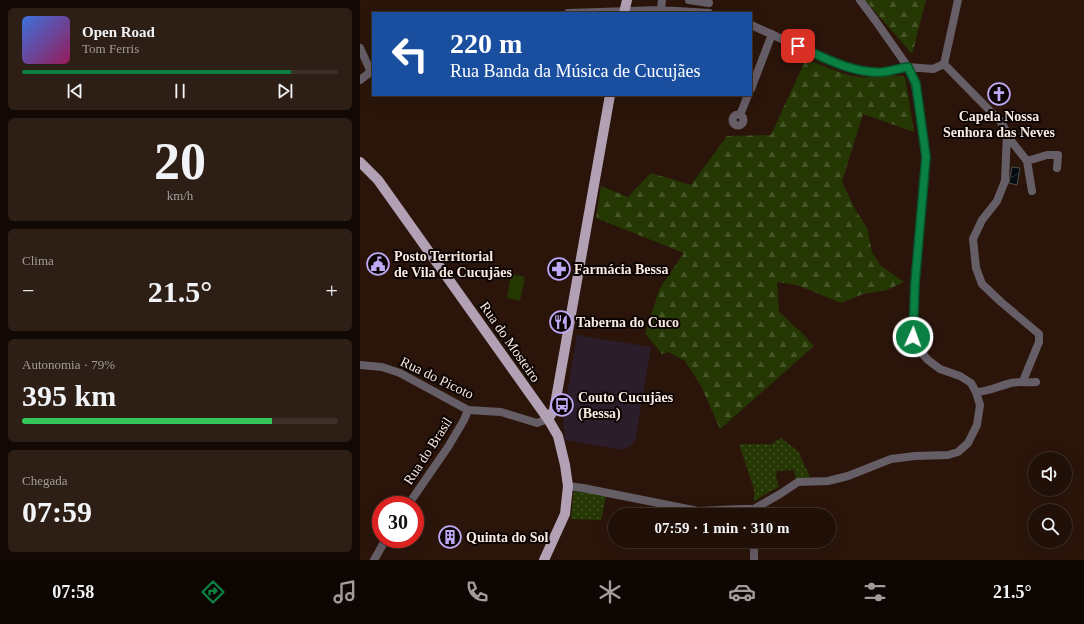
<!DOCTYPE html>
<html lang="pt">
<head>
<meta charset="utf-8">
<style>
  :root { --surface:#201008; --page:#2d1e16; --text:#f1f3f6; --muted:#a29d9c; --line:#3d3029; --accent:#0b8043 }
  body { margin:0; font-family:Georgia,serif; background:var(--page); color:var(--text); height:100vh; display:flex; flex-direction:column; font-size:15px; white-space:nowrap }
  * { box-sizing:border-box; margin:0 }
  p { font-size:13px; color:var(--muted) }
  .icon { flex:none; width:22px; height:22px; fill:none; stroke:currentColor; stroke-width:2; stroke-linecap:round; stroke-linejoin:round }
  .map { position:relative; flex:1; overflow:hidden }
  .sheet { display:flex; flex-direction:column; gap:8px; padding:8px; background:#120904; width:360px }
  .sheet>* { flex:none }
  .banner { position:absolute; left:12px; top:12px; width:380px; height:84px; border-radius:0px; box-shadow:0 4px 16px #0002,0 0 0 1px var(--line); background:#1a4fa0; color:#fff; overflow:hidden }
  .controls { position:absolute; left:668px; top:452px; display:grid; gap:8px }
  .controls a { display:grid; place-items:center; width:44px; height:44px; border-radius:50%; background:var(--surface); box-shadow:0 4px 16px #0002,0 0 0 1px var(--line); font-size:20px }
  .speed { position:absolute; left:12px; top:496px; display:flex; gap:8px; font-size:20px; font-weight:700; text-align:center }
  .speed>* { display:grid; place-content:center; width:52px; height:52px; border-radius:50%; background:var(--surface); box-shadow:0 4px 16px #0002,0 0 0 1px var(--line); line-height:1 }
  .speed .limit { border:6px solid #d22; background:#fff; color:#111 }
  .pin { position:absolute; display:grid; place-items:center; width:34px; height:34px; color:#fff; margin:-17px; border-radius:8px; box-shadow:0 2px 6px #0006 }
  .me { position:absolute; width:44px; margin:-22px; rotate:2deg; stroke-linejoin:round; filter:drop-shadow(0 0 3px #0008) }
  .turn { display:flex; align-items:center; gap:14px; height:84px; padding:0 12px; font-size:18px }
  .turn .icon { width:52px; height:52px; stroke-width:2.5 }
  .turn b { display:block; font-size:28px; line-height:34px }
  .big { font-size:30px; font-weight:700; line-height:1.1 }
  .sheet .widget { flex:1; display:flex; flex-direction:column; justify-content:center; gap:6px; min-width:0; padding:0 14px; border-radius:6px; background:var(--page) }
  .sheet .dial { align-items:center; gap:0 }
  .dial b { font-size:52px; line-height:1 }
  .song { display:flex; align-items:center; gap:12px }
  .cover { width:48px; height:48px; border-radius:6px; background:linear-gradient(135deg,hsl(220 70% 55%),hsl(330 70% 35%)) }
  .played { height:4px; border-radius:2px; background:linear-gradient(90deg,var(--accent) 85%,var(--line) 85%) }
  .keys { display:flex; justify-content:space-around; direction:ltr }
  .heat { display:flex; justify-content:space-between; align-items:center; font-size:22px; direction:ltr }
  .charge { height:6px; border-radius:3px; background:linear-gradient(90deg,#34c759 79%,var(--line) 0) }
  .trip { position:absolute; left:248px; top:508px; width:228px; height:40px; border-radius:20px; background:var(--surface); box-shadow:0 4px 16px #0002,0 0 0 1px var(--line); font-weight:700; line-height:40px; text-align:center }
  .tabs { display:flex; height:64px; justify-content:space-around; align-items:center; background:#0d0603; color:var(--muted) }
  .tabs .icon { width:28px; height:28px }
  .tabs .on { color:var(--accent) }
  .tabs b { font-size:18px; color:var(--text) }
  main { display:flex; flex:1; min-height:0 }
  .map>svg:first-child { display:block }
</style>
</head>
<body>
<main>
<section class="sheet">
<div class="widget">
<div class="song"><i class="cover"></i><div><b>Open Road</b><p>Tom Ferris</p></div></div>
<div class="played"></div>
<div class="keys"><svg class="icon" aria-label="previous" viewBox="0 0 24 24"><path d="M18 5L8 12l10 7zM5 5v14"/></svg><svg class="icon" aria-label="pause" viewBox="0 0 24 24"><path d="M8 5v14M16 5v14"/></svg><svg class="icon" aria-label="next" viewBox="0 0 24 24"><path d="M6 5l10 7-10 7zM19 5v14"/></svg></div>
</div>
<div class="widget dial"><b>20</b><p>km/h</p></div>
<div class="widget"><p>Clima</p>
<div class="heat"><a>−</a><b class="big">21.5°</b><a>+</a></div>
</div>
<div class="widget"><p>Autonomia · 79%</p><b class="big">395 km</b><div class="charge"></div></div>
<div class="widget"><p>Chegada</p><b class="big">07:59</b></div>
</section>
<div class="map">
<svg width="724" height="560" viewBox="0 0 724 560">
  <defs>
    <pattern id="grass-dots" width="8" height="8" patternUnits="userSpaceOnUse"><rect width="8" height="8" fill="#253804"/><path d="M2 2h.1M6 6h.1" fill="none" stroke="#455528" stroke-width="1.8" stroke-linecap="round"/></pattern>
    <pattern id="forest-firs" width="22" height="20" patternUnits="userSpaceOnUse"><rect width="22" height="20" fill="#253804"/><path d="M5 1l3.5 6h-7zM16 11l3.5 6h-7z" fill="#455528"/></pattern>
    <pattern id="water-waves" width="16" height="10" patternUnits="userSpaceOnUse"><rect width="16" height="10" fill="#030d11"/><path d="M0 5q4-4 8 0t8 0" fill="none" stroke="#283033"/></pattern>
  </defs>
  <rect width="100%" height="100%" fill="#2b150b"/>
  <path fill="#2b1d29" d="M 217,335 L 291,347 L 275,442 L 264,450 L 205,440 L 203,419 Z"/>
  <path fill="url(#grass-dots)" d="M 421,438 L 438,451 L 450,477 L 436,479 L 434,470 L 417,471 L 416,476 L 419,487 L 405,494 L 394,502 L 394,489 L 379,444 L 412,444 Z
    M 214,490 L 246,496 L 241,520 L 213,519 L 211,518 Z"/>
  <path fill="url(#forest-firs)" d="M 505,0 L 566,0 L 552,54 Z
    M 446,59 C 463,66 481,74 499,77 C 514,79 530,72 545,77 L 554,132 L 503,114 L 482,182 L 495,209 L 507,228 L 512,252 L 520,265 L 544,282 L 527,290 L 503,294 L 481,303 L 437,285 L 417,282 L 419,312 L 441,332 L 454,346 L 360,429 L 341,386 L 325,361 L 308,352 L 302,354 L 285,333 L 300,288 L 324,253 L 236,218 L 241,186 L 268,197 L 291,173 L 331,185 L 367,136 L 411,135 Z"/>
  <path fill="#253804" d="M 151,274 L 165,277 L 160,301 L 147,298 Z"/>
  <path fill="url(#water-waves)" stroke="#4d4f4f" d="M 652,167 L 660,168 L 657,185 L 649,183 Z"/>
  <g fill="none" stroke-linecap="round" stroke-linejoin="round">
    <path stroke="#665e67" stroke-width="8" d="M 329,0 L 349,3
      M 500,0 L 515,20 L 548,67 L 555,84 L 566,157 L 555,283 L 553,337 L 560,351 L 568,360 L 580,369 L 600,376 L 611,383 L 616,392
      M 301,10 L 302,0
      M 208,13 L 301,10 L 349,13
      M 391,25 L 477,64 L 504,72 L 524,72 L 548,67 L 573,69 L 584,64 L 598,0
      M 0,48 L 11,72
      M 584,64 L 641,122 L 652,142 L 667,161 L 687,155 L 698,155 L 697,168
      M 0,80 L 13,70
      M 391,89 L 412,34
      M372.5 120a5.5 5.5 0 1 1 11 0a5.5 5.5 0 1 1-11 0Z
      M 380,115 L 388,95
      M 647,132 L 645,181 L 637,201 L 622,220 L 613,239 L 616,268 L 622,284 L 641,302 L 679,334 L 679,342 L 663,381
      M 667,161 L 672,191
      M 0,365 L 22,367 L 40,373 L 108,410 L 141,412 L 177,423 L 188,419
      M 208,486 L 223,488 L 338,511 L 381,509 L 394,509 L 420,494 L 438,482 L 468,481 L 488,476 L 531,459 L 555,456 L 588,455 L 598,452 L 608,443 L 617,425 L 620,405 L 616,392 C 628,392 639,386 651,383 C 661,381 667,383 676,382
      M 48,505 L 88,447 L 104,420 L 108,410
      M 14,560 L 26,539
      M 394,560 L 394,541"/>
    <path stroke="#b2a1b4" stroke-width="10" d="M 264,13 L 267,0
      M 0,162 L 18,180 L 188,419 L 198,436 L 205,465 L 208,486 L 205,514 L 184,560
      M 188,419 L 194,410 L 250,95"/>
  </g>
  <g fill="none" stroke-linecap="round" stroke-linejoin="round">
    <g stroke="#07532c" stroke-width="10">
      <path id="route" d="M 438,46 C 465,58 493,74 523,72 C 531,71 540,68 548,67 L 556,84 L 566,157 L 555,283 L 553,337"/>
    </g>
    <use href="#route" stroke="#0b8043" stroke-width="7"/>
  </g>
  <defs>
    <g id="church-ring" transform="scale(1.15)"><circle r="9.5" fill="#0c0402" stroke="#bda9f5" stroke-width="1.5"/><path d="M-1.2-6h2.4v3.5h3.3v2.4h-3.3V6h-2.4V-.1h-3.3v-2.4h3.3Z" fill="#bda9f5"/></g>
    <g id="civic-ring" transform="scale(1.15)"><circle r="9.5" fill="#0c0402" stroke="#bda9f5" stroke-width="1.5"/><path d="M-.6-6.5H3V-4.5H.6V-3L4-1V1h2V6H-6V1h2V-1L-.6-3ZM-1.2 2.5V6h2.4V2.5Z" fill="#bda9f5"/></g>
    <g id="pharmacy-ring" transform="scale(1.15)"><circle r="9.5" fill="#0c0402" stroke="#bda9f5" stroke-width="1.5"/><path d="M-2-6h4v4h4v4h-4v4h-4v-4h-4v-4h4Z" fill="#bda9f5"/></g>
    <g id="restaurant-ring" transform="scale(1.15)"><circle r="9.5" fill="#0c0402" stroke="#bda9f5" stroke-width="1.5"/><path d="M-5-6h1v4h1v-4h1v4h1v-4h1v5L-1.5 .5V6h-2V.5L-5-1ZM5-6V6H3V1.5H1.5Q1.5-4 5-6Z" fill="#bda9f5"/></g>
    <g id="bus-ring" transform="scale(1.15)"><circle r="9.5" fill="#0c0402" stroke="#bda9f5" stroke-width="1.5"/><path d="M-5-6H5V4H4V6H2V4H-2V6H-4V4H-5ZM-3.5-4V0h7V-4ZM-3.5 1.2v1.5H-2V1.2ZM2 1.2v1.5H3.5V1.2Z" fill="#bda9f5"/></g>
    <g id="building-ring" transform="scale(1.15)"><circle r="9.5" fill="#0c0402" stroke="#bda9f5" stroke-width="1.5"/><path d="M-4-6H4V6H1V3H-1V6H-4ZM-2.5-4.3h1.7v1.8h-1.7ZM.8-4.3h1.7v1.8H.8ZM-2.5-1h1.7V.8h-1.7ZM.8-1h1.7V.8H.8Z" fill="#bda9f5"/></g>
  </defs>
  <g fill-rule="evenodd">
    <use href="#church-ring" x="639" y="94"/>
    <use href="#civic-ring" x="18" y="264"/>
    <use href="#pharmacy-ring" x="199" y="269"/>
    <use href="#restaurant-ring" x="201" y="322"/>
    <use href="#bus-ring" x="202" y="405"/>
    <use href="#building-ring" x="90" y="537"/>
  </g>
  <g text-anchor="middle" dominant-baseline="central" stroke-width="4" stroke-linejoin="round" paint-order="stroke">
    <g font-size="14" font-weight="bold" fill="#f9e9e1" stroke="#0c0402" text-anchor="start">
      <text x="639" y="116" text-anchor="middle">Capela Nossa<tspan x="639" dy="16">Senhora das Neves</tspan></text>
      <text x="34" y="256">Posto Territorial<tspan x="34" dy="16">de Vila de Cucujães</tspan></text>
      <text x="214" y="269">Farmácia Bessa</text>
      <text x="216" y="322">Taberna do Cuco</text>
      <text x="218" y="397">Couto Cucujães<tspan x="218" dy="16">(Bessa)</tspan></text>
      <text x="106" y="537">Quinta do Sol</text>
    </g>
    <g font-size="14" fill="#f9e9e1" stroke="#0c0402">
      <text transform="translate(150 342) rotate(55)">Rua do Mosteiro</text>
      <text transform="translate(77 378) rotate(26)">Rua do Picoto</text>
      <text transform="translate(68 451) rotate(-57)">Rua do Brasil</text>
    </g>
  </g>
</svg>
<div class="controls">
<a><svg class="icon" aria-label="sound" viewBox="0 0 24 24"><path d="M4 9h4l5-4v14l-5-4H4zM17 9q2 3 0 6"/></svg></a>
<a><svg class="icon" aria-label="search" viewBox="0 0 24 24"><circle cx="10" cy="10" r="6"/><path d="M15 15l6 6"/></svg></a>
</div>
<div class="speed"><div class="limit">30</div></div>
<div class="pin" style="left:438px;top:46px;background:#d93025"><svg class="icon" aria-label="arrive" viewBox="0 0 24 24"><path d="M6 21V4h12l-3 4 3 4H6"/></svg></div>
<svg class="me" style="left:553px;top:337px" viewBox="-20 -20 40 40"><circle r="17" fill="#0b8043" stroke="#fff" stroke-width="3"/><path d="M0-11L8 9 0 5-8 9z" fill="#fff"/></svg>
<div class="trip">07:59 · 1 min · 310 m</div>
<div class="banner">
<div class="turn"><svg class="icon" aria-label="left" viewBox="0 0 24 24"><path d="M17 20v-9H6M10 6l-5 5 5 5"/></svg><div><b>220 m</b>Rua Banda da Música de Cucujães</div></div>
</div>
</div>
</main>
<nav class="tabs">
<b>07:58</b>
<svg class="icon on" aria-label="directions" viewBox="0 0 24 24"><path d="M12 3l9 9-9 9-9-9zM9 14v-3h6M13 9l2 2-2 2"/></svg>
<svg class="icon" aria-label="music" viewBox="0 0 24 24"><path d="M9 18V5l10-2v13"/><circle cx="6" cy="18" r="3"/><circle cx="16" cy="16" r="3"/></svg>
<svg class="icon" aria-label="phone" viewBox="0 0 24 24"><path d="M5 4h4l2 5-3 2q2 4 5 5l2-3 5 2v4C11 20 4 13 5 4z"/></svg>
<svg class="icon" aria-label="climate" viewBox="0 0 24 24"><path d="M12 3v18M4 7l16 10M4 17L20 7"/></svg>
<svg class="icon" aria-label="car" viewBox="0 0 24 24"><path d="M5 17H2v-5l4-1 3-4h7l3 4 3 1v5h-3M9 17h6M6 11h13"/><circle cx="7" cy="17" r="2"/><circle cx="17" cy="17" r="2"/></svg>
<svg class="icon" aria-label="filters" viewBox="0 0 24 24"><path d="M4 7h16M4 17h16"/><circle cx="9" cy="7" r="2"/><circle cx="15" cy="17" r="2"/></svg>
<b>21.5°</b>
</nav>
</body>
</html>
